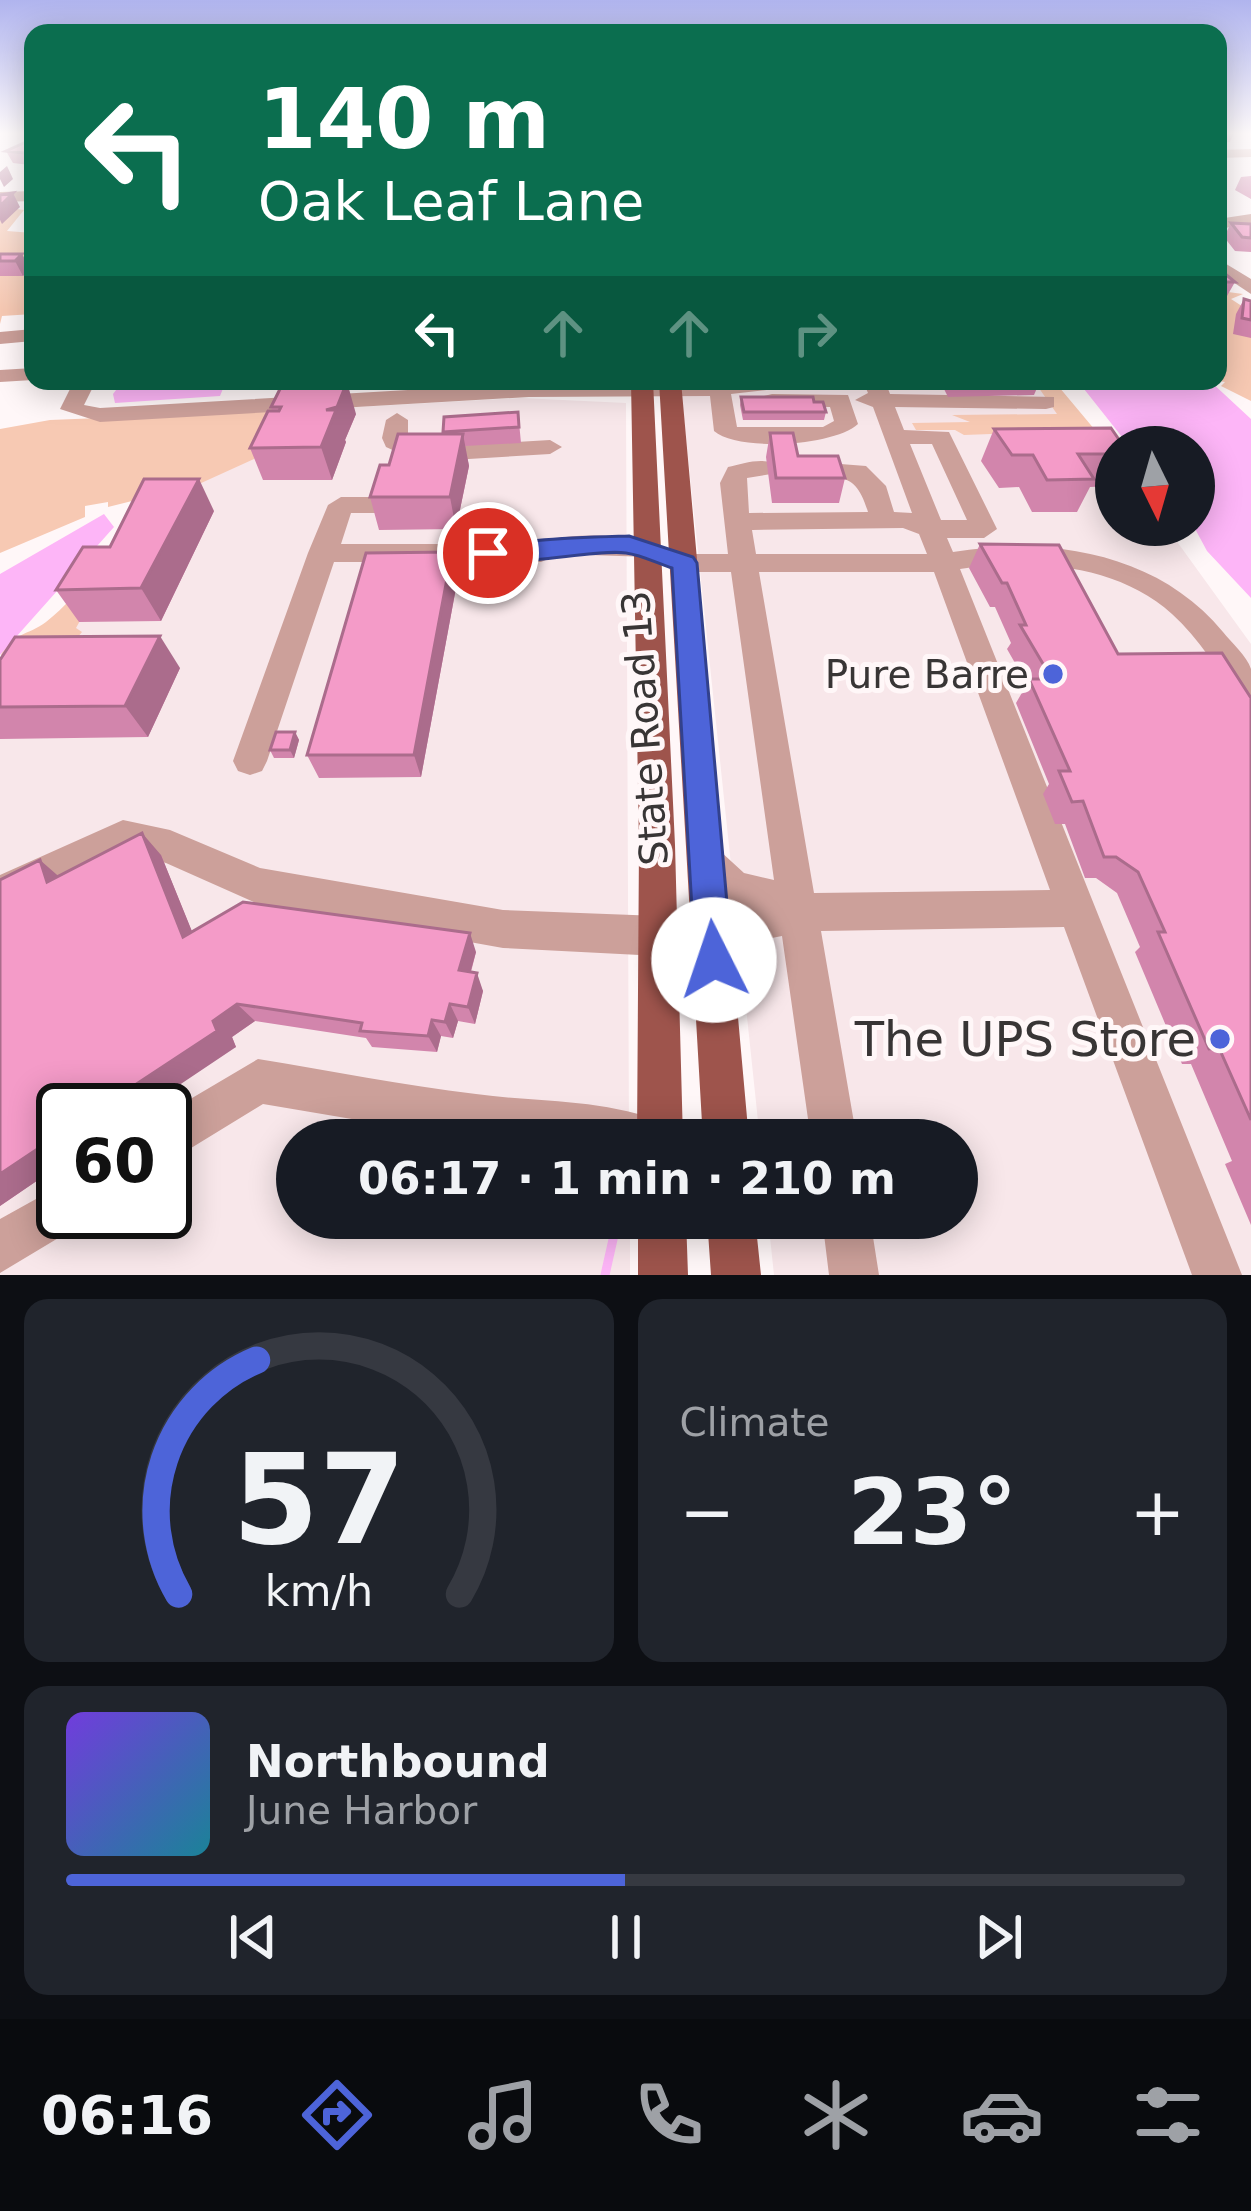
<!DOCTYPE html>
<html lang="en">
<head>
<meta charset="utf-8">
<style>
  :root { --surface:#171b24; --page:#20242c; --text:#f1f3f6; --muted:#9ea1a6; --line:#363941; --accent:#4d64d9 }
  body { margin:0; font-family:"DejaVu Sans",sans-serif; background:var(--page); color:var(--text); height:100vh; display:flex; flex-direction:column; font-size:45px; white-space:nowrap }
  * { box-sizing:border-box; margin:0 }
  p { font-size:39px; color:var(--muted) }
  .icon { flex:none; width:66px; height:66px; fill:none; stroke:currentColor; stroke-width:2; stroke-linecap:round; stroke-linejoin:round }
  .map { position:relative; height:1275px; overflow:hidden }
  .panel { display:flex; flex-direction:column; gap:24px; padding:24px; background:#0d0f14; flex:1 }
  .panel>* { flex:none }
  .banner { position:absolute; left:24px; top:24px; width:1203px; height:366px; border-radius:24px; box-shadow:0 6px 30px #0003; background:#0b6e4f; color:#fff; overflow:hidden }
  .needle { width:78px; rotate:175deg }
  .buttons { position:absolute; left:1095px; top:426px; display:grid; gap:24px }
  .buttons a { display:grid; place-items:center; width:120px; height:120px; border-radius:50%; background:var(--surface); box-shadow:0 6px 30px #0003; font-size:60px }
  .speed { position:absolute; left:36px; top:1083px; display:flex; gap:24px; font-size:60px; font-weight:700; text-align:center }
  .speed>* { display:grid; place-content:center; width:156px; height:156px; border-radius:50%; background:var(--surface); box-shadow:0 6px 30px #0003; line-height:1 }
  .speed .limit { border:6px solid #111; border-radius:18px; background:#fff; color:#111 }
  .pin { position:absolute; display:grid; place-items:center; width:102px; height:102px; color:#fff; margin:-51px; border:6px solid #fff; border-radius:50%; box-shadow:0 3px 12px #0007 }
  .me { position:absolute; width:132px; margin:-66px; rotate:356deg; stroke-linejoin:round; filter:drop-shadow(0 0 9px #0008) }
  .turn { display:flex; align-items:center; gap:42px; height:252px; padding:0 36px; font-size:54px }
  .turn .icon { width:156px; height:156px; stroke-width:2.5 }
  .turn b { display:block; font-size:84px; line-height:102px }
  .lanes { display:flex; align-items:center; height:114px; padding:0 36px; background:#0003; justify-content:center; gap:60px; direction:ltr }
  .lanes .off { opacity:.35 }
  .big { font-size:90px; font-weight:800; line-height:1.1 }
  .panel .card { flex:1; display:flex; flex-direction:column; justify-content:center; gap:18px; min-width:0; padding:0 42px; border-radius:24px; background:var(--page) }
  .panel .dial { align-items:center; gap:0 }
  .dial svg { height:312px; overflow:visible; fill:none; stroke:var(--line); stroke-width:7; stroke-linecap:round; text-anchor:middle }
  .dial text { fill:var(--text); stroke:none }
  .song { display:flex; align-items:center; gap:36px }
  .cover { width:144px; height:144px; border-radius:18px; background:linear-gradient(135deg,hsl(260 70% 55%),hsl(190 70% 35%)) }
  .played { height:12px; border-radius:6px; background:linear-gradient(90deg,var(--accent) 50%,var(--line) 50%) }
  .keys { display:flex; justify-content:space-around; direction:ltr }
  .heat { display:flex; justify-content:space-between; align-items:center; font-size:66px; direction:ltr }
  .panel .tiles { flex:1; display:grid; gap:24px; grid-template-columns:1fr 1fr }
  .card:last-child { grid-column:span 2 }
  .trip { position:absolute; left:276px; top:1119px; width:702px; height:120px; border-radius:60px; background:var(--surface); box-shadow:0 6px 30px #0003; font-weight:800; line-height:120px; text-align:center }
  .tab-bar { display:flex; height:192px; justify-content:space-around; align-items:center; background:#090b0e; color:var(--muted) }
  .tab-bar .icon { width:84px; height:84px }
  .tab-bar .active { color:var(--accent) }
  .tab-bar b { font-size:54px; color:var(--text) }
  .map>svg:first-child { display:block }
</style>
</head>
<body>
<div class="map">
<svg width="1251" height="1275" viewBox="0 0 1251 1275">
  <rect width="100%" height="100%" fill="#fff7f8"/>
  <path fill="#f8e7ea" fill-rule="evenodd" d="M 680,381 L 1042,381 L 1116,467 L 1116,525 L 1165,525 L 1251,644 L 1251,1275 L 774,1275 L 768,1218 L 957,1218 L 957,1140 L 760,1140 Z
    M 521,398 L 626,403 L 629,1140 L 297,1140 L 297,1218 L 630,1218 L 630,1275 L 0,1275 L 0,685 L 233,414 ZM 63,1110 L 165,1110 L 165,1212 L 63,1212 Z"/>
  <path fill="#f7c9b3" d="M 17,209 L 24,210 L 7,231 L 33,233 L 33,314 L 2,316 L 0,324 L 0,221 Z
    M 1218,278 L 1228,292 L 1243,294 L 1231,299 L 1251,312 L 1251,401 L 1221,386 L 1225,382 L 1218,381 Z
    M 1034,381 L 1054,381 L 1095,430 L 964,435 L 955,430 L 916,430 L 912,423 L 970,422 L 952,415 L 1057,414 Z
    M 274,411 L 281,416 L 254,459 L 188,489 L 103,579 L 76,628 L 82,632 L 77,638 L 11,657 L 1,655 C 10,634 29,635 46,622 C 84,592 111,549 136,508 L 132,501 L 108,507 L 108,502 L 85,506 L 85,517 L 0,553 L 0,429 L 50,420 Z"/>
  <path fill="#fdb5f7" d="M 123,381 L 226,381 L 220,396 L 115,403 L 113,394 Z
    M 1088,381 L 1210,381 L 1251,419 L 1251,598 L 1207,551 L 1193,525 L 1194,447 L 1130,447 L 1084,389 Z
    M 104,514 L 114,527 L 0,655 L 0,574 Z"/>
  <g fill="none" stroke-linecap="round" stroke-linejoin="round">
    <path stroke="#fdb5f7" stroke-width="9" d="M 605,1275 L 616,1226"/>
    <path fill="#cca09a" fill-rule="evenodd" d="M 1251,149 L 1251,157 L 1218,158 L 1218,150 Z
      M 33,191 L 33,201 L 0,202 L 0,192 Z
      M 1251,214 L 1251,224 L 1218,229 L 1218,219 Z
      M 1218,259 L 1251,279 L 1251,294 L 1218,272 Z
      M 33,329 L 33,341 L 0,344 L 0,332 Z
      M 33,368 L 33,380 L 0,382 L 0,370 Z
      M 74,381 L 96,381 L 84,405 L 100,408 L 529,383 L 805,381 L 794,387 L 731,394 L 737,427 L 823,427 L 834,421 L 830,407 L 764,406 L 764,396 L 772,394 L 848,395 L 858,424 C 835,446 738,452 714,431 L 710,396 L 529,397 L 100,422 L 60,409 Z
      M 863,381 L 885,381 L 890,394 L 1054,397 L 1054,407 L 1046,409 L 895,407 L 904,430 L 949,432 L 997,529 L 984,538 L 947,538 L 953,552 C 1051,536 1158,553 1223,632 C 1231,642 1247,656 1251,669 C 1251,678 1251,695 1251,706 L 1240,702 C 1219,672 1199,638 1172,614 C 1117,564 1030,558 960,569 L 1242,1275 L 1192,1275 L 1064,927 L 821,931 L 857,1140 L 811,1140 L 782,936 C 752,943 726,940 697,928 L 691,915 L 697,902 L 716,897 L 688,863 L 694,851 L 707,846 L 720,851 L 744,873 L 774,880 L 731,572 L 684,572 L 670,563 L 684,554 L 728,554 L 720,483 L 728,467 C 744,463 769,455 780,468 L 777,473 L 747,478 L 749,513 L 868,512 C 854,464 834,482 793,473 L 793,463 L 802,461 L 866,466 L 886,486 L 894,512 L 912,513 L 873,407 L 855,400 L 868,393 ZM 910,444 L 932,444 L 967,520 L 941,520 ZM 903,528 L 919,534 L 927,554 L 756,554 L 752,530 ZM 759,572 L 934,572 L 1050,890 L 814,893 Z
      M 397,413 L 408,420 L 408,442 L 421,448 L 550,440 L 562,447 L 550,454 L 419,462 L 386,447 L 382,438 L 386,420 Z
      M 341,497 L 375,497 L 388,505 L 375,513 L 351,513 L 341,544 L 536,544 C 556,532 648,532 663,548 L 649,557 L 560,554 L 541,562 L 334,562 L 267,761 L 262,771 L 250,775 L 238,771 L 233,761 L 308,553 L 328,505 Z
      M 123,820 L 170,830 L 260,868 L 503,910 L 659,916 L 673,922 L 679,936 L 673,950 L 659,956 L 503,948 L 258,904 L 166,863 L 125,854 L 0,912 L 0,875 Z
      M 258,1059 C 331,1071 403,1085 476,1094 C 540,1103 605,1098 666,1124 L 673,1140 L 476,1140 L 263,1104 L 165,1164 L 165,1114 Z
      M 63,1184 L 63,1212 L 86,1212 L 80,1225 L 0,1273 L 0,1219 Z
      M 822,1218 L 870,1218 L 879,1275 L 829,1275 Z"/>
    <path fill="#9e544c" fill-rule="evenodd" d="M 631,381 L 653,381 L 675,845 L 683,1140 L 637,1140 L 639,845 Z
      M 659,381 L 681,381 L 749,1140 L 703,1140 Z
      M 638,1218 L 686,1218 L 688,1275 L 638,1275 Z
      M 707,1218 L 755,1218 L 761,1275 L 711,1275 Z"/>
  </g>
  <path fill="#d285ac" d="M 1218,133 L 1234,133 L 1230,142 L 1218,143 Z
    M 26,142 L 30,165 L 13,163 L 6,151 Z
    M 1251,176 L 1251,199 L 1235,190 L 1241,177 Z
    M 1231,223 L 1251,224 L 1251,252 L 1235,251 L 1224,237 Z
    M 0,254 L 30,268 L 23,276 L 0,276 Z
    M 1218,268 L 1235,282 L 1227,296 L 1218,297 Z
    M 1244,299 L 1251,301 L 1251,338 L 1233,334 L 1236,314 Z
    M 940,381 L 1040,381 L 1034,395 L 948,397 Z
    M 741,397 L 814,402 L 826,412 L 824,420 L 743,420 L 740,405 Z
    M 271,407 L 356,414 L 345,440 L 346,442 L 332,480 L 263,480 L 250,448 L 272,411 Z
    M 518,412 L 521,443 L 465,446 L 469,466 L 456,529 L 379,530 L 370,497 L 389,465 L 443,434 L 443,432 Z
    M 994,429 L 1116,447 L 1116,479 L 1112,486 L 1090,487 L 1077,512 L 1032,512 L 1019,487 L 999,488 L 981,461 Z
    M 770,433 L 798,456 L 845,478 L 839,503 L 772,503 L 766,457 Z
    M 214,511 L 161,621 L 79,622 L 56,590 L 110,547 Z
    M 980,544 L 1118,654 L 1251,698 L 1251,1225 L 1225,1164 L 1232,1161 L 1191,1064 L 1182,1064 L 1135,952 L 1140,947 L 1117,893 L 1096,878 L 1085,878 L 1065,824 L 1055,824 L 1043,794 L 1049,784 L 1016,703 L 1027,684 L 1007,649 L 1011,643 L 995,607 L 990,607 L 969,568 Z
    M 458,577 L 421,777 L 319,778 L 307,755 Z
    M 0,660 L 180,668 L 148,737 L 0,739 Z
    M 295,732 L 299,740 L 294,758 L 274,758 L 270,750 Z
    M 161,855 L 192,932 L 476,952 L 471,972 L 483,991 L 475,1024 L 458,1021 L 453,1038 L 441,1036 L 437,1052 L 372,1047 L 366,1038 L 255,1021 L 232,1037 L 236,1047 L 63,1110 L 63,1163 L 0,1206 L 59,876 Z"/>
  <path fill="#ab6c8c" d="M 33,149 L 33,164 L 30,165 L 24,153 Z
    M 7,166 L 13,179 L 4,187 L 0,179 L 0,172 Z
    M 13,193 L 20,207 L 2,224 L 0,220 L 0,206 Z
    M 22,254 L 30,268 L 23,276 L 15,261 Z
    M 347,382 L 356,414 L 345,440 L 346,442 L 332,480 L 321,447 L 326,410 Z
    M 463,434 L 469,466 L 456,529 L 450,497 Z
    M 199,479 L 214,511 L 161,621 L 141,588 Z
    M 452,552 L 458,577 L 421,777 L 414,755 Z
    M 160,636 L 180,668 L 148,737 L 125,706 Z
    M 295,732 L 299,740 L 294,758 L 290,750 Z
    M 142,833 L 161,855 L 202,956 L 183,937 Z
    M 40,860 L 64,881 L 47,882 Z
    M 470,933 L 476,952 L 466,988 L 459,970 Z
    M 477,973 L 483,991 L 475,1024 L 468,1007 Z
    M 237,1004 L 255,1021 L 232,1037 L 236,1047 L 142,1110 L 97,1110 Z
    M 450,1004 L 458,1021 L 453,1038 L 445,1022 Z
    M 432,1020 L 441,1036 L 437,1052 L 428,1036 Z
    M 63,1132 L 63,1163 L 0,1206 L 0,1174 Z"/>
  <path fill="#f49bc8" stroke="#ab6c8c" stroke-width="3" d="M 26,142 L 33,143 L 33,149 L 24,153 L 6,151 Z
    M 13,193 L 0,206 L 0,195 Z
    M 1231,223 L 1251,224 L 1251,238 L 1242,237 Z
    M 0,254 L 22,254 L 15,261 L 0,261 Z
    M 1218,268 L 1235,282 L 1218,282 Z
    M 1244,299 L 1251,301 L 1251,320 L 1242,318 Z
    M 347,382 L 337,407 L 326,410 L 336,410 L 321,447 L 250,448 L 268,411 L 279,411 L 281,407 L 271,407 L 283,383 Z
    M 741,397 L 813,397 L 814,402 L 823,402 L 826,412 L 744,412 Z
    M 518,412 L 519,427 L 443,432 L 444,417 Z
    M 1111,428 L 1124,447 L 1116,447 L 1116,454 L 1078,454 L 1094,479 L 1047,480 L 1033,455 L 1012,455 L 994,429 Z
    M 770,433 L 793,433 L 798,456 L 838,456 L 845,478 L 776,478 Z
    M 398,434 L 463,434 L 450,497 L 370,497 L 380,465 L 389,465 Z
    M 144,479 L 199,479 L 141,588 L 56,590 L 83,547 L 110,547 Z
    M 980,544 L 1059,545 L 1118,654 L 1222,653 L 1251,698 L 1251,1120 L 1219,1048 L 1209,1049 L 1158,932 L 1165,932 L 1138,872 L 1116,857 L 1104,857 L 1083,801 L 1072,802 L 1059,771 L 1070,771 L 1029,679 L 1052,679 L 1020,625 L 1026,625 L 1007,583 L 1002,583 Z
    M 452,552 L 414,755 L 307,755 L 366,553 Z
    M 160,636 L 125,706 L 0,707 L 0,660 L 15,637 Z
    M 276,732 L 295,732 L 290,750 L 270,750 Z
    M 142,833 L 183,937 L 243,902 L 470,933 L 459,970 L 477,973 L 468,1007 L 450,1004 L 445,1022 L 432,1020 L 428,1036 L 360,1031 L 362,1023 L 237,1004 L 213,1021 L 217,1031 L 97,1110 L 63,1110 L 63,1132 L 0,1174 L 0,880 L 40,860 L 47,882 Z"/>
  <linearGradient id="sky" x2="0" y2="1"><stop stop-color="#b0b4ee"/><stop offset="0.43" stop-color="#fffbfc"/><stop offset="1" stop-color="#fffbfc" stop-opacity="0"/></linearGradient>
  <rect width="1251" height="311" fill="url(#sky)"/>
  <path fill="#4d64d9" stroke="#32418d" stroke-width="3" d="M 629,536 L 693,557 L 697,563 L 732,960 L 727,973 L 714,978 L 701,973 L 695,960 L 672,568 C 657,563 641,555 626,553 C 590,548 496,574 475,553 C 488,539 602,537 629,536 Z"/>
  <g fill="#4d64d9" stroke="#fff7f8" stroke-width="4.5">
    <circle cx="1053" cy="674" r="12"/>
    <circle cx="1220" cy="1039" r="12"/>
  </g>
  <g text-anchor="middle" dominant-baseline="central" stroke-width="10" stroke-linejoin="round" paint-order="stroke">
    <g font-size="39" fill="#383535" stroke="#fff7f8" text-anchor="end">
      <text x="1029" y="674">Pure Barre</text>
    </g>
    <g font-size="39" fill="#383535" stroke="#fff7f8">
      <text transform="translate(645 728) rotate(-94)">State Road 13</text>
    </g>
    <g font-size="48" fill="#383535" stroke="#fff7f8" text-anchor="end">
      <text x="1196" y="1039">The UPS Store</text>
    </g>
  </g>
</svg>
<div class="buttons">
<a><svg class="needle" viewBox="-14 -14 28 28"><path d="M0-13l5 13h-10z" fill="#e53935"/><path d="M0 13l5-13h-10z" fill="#9ea1a6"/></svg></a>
</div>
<div class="speed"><div class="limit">60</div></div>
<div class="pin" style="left:488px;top:553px;background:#d93025"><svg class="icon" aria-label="arrive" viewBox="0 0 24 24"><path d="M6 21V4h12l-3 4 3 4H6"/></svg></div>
<svg class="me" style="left:714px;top:960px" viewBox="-20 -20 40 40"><circle r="19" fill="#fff"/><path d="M0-13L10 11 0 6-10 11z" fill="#4d64d9"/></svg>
<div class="trip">06:17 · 1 min · 210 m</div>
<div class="banner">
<div class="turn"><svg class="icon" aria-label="left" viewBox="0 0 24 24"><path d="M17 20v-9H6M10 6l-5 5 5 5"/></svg><div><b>140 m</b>Oak Leaf Lane</div></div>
<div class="lanes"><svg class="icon" aria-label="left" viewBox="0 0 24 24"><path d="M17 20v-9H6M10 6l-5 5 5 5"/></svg><svg class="icon off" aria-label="ahead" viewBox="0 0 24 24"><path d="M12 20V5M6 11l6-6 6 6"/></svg><svg class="icon off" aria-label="ahead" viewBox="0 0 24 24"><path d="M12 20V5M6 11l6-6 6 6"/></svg><svg class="icon off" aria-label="right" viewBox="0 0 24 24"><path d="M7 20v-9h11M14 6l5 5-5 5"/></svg></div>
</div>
</div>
<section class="panel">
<div class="tiles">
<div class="card dial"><svg viewBox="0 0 100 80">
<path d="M14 69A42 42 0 1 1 86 69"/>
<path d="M14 69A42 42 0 0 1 34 9" stroke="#4d64d9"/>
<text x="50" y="56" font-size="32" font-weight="700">57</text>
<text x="50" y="72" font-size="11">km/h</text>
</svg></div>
<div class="card"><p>Climate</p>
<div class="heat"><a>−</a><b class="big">23°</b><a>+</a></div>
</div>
<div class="card">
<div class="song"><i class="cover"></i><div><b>Northbound</b><p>June Harbor</p></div></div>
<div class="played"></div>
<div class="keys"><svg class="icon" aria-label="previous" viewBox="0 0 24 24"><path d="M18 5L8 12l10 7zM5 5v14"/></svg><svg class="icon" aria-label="pause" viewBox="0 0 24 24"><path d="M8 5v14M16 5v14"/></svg><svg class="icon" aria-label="next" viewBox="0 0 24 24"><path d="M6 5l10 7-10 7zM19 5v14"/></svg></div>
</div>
</div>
</section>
<nav class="tab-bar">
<b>06:16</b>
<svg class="icon active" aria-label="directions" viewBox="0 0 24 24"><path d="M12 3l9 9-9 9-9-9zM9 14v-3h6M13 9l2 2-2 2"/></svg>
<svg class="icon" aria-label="music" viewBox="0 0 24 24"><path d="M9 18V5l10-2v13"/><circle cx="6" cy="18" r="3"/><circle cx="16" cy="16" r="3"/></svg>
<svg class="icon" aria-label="phone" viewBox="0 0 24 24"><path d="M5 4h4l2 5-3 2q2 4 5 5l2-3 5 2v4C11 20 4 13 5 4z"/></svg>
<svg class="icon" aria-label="climate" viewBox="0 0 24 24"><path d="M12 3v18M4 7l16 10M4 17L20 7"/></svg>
<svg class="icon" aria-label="car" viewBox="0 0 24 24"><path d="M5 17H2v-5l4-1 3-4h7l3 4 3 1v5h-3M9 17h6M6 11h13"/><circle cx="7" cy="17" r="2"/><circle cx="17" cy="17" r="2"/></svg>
<svg class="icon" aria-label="filters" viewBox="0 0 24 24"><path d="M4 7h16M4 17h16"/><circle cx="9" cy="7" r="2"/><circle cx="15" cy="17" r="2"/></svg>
</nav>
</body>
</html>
